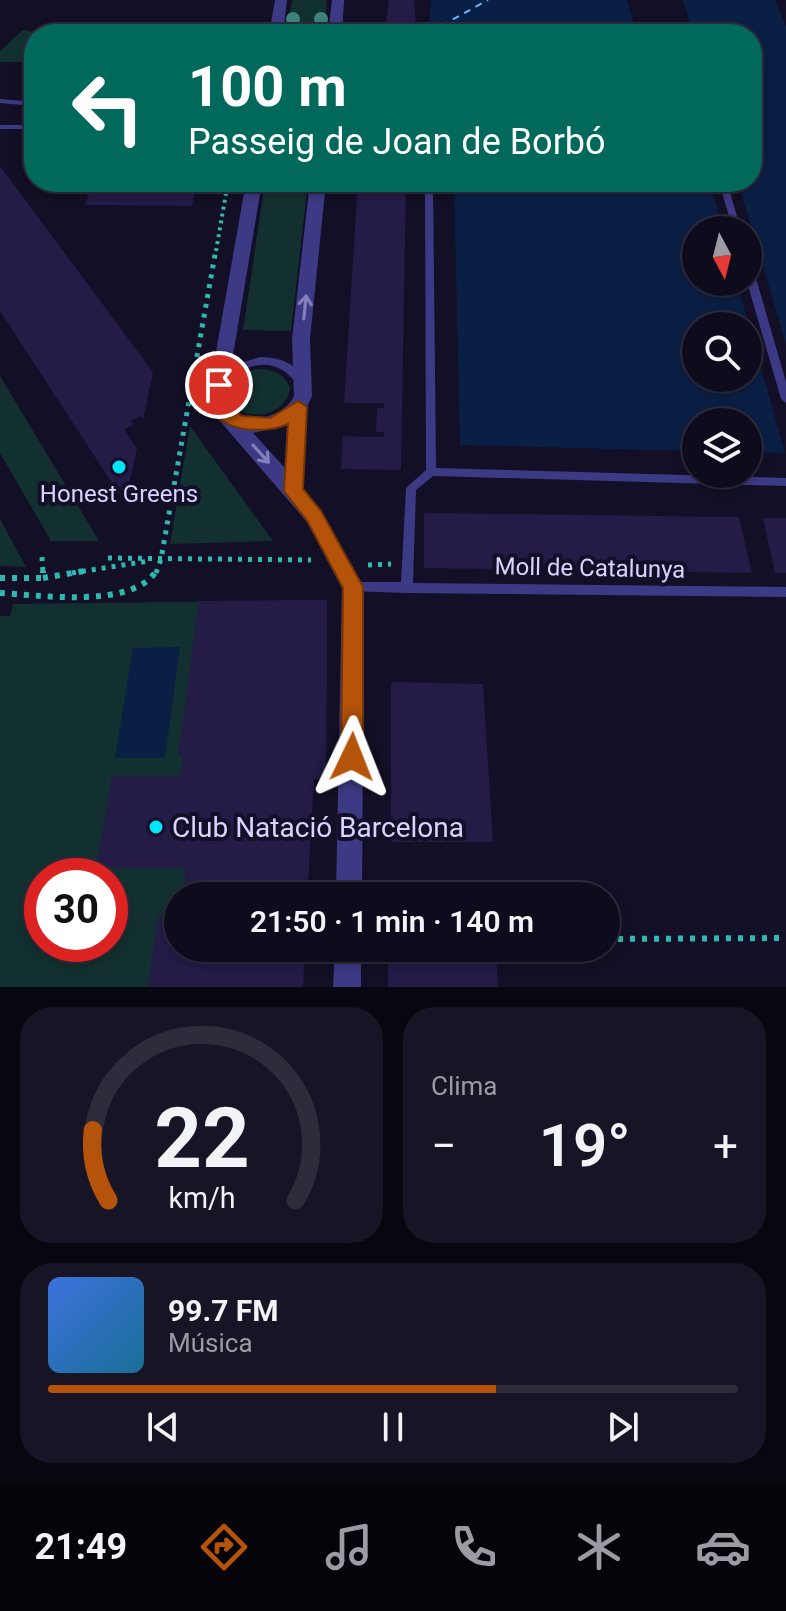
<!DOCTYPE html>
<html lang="es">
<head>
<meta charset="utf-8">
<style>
  :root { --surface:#0e0b1c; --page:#171425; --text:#f1f3f6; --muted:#9b9ba3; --line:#2e2b3b; --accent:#b45309 }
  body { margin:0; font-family:Roboto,sans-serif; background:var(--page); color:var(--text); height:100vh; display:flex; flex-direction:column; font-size:30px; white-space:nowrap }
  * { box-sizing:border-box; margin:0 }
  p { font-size:26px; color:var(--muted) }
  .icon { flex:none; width:44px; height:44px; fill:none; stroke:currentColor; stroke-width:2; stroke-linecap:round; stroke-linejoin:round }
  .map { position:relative; height:987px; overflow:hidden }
  .sheet { display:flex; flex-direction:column; gap:20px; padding:20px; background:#08060f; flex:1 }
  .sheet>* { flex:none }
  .banner { position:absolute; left:24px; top:24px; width:738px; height:168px; border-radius:32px; box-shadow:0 4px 12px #0003,0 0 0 2px var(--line); background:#00695c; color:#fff; overflow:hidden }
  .needle { width:52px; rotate:173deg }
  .controls { position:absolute; left:682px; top:216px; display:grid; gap:16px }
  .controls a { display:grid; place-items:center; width:80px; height:80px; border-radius:50%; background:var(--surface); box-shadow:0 4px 12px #0003,0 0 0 2px var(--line); font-size:40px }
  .speed { position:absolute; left:24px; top:858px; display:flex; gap:16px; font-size:40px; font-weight:700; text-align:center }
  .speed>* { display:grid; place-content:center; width:104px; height:104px; border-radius:50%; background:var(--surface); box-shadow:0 4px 12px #0003,0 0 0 2px var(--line); line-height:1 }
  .speed .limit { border:12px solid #d22; background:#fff; color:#111 }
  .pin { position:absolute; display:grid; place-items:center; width:68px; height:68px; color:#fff; margin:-34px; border:4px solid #fff; border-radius:50%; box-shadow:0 2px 8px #0007 }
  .me { position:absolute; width:88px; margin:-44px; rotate:2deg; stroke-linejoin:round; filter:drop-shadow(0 0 6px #0008) }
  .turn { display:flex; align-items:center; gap:28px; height:168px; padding:0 32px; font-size:36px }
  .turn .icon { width:104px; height:104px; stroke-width:2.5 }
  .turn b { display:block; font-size:56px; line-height:68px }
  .big { font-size:60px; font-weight:600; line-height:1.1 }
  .sheet .widget { flex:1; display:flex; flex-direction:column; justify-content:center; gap:12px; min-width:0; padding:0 28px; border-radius:32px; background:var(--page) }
  .sheet .dial { align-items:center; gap:0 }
  .dial svg { height:208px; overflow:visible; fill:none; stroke:var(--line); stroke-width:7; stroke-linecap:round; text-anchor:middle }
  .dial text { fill:var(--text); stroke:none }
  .song { display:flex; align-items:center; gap:24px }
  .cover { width:96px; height:96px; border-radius:12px; background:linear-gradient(135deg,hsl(220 70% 55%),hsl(200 70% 35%)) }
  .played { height:8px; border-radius:4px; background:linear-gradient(90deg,var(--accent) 65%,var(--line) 65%) }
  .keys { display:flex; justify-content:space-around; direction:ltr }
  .heat { display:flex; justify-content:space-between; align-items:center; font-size:44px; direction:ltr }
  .sheet .tiles { flex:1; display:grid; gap:20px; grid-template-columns:1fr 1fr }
  .widget:last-child { grid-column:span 2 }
  .trip { position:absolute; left:164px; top:882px; width:456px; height:80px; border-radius:40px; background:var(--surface); box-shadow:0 4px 12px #0003,0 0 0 2px var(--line); font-weight:600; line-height:80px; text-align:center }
  .menu { display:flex; height:128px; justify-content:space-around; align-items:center; background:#06040b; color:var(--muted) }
  .menu .icon { width:56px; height:56px }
  .menu .active { color:var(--accent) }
  .menu b { font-size:36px; color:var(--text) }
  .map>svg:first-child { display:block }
</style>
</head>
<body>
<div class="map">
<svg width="786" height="987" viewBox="0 0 786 987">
  <rect width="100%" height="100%" fill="#130f26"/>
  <path fill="#12302f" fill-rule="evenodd" d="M 292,0 L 327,0 L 324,34 L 287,34 Z
    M 23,30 L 44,34 L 34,34 L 34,62 L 0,62 L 0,51 Z
    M 265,182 L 308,182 L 291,331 L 243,330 Z
    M 256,369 C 272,369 285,373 290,388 C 286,418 243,424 229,399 C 228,382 240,373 256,369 Z
    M 0,376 L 99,541 L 51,541 L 0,453 Z
    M 190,426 L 273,541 L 170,544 Z
    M 0,519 L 26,567 L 0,566 Z
    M 327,600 L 326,778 L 314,779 L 307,896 L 178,896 L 178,948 L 303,987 L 0,987 L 0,616 L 10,616 L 13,604 ZM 42,876 L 110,876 L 110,944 L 42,944 Z"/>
  <path fill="#0a1f44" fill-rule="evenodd" d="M 431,0 L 627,0 L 637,34 L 429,34 Z
    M 683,0 L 775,0 L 786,27 L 786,344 L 738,182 L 752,182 L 752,34 L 693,34 Z
    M 454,182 L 710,182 L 723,230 L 696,230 L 696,282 L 737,282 L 785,453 L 748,452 L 748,422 L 696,422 L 696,451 L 460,445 ZM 748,326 L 748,378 L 696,378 L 696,326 Z
    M 180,647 L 165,758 L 115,758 L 133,648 Z"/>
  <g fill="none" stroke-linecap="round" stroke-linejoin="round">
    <path stroke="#62b6ff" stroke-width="2" stroke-dasharray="7 6" stroke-linecap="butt" d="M 430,32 L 488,0"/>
  </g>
  <path fill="#241b47" d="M 389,0 L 414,0 L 416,25 L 386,25 Z
    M 0,166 L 153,372 L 143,420 L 140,416 L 131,421 L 134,425 L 124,429 L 137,449 L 125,503 L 0,311 Z
    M 93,182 L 196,182 L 192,206 L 85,205 Z
    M 358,182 L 406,182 L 401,470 L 341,469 L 343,436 L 384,437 L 384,432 L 376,432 L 377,408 L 384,408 L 384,403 L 344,403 Z
    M 424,513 L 739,517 L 752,573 L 424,568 Z
    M 763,518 L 786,518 L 786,573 L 775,573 Z
    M 327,600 L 326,778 L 314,779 L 307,896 L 183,896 L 186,868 L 96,868 L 112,776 L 180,776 L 183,756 L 178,756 L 199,601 Z
    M 391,682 L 483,684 L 493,842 L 391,842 Z
    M 178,916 L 178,948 L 305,948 L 303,987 L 148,987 L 158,917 Z
    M 388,948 L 496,948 L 498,987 L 388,987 Z"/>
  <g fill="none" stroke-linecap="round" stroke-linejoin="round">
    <path stroke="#2fb8b0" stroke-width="4" stroke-dasharray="3 4" stroke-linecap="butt" d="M 359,30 L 417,32
      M 216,251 L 228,182"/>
    <path stroke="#2fb8b0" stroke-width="5" stroke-dasharray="4 6" stroke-linecap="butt" d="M 42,557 L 43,573
      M 108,558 L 311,560
      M 368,565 L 391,564
      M 72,573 L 149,561
      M 156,573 L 161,559 L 216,249"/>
    <path stroke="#2fb8b0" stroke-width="6" stroke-dasharray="5 7" stroke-linecap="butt" d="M 0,578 L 43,578 L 43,571
      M 43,578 L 84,571
      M 0,593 C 39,595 133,609 156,571
      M 606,939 L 786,938"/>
    <path fill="#3d3a85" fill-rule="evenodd" d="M 0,99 L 34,102 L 34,106 L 0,103 Z
      M 0,125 L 34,125 L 34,129 L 0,129 Z
      M 425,182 L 433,182 L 436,468 L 786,478 L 786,486 L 433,476 L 416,490 L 413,583 L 786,587 L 786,597 L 407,593 L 349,591 L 347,587 L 349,583 L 353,582 L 401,582 L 406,488 L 426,470 Z
      M 719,182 L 727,182 L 741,230 L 733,230 Z
      M 748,265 L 753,268 L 786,382 L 786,403 L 781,399 L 747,282 Z
      M 261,357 C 283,358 294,363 306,381 L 305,384 L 297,384 C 276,355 246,361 225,386 L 217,386 L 216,383 C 228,367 242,361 261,357 Z"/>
    <path fill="#3d3a85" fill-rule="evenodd" d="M 275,0 L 287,0 L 283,34 L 269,34 Z
      M 332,0 L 344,0 L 342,34 L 328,34 Z
      M 246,182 L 262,182 L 226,397 L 235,413 C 256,422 283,418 294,396 L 292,339 L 310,182 L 326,182 L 310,339 L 312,396 L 307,407 L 303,489 L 321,510 L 364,587 L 362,896 L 336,896 L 342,588 L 307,522 L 213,413 L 208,397 ZM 287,425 L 285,468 L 253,433 Z
      M 335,948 L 361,948 L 361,987 L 333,987 Z"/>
  </g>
  <g fill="#3d827b">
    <circle cx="293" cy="19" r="7"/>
    <circle cx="321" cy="19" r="7"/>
  </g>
  <defs><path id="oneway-shaft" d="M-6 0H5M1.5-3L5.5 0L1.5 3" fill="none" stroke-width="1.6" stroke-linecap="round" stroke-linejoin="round" transform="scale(2)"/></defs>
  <g stroke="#837fbc">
    <use href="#oneway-shaft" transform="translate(305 307) rotate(-84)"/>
    <use href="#oneway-shaft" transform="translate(261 454) rotate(48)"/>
  </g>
  <path fill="#b45309" stroke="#753606" stroke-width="2" d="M 219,379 L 228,385 L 228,405 L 242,416 L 270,418 L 298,401 L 307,407 L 303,489 L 321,511 L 363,587 L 363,757 L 360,765 L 352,768 L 344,765 L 341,757 L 343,588 L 308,522 L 284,491 L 288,424 C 258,438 191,428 213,381 Z"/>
  <g fill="#00e5ff" stroke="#130f26" stroke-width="3">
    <circle cx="119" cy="467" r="8"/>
    <circle cx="156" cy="827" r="8"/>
  </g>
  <g text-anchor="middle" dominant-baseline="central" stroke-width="8" stroke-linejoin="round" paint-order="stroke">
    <g font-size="24" fill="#d9d4ff" stroke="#130f26">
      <text x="119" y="494">Honest Greens</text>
    </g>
    <g font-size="24" fill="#d9d4ff" stroke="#130f26">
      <text transform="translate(590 568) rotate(1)">Moll de Catalunya</text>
    </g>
    <g font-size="28" fill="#d9d4ff" stroke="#130f26" text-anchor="start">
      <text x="172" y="827">Club Natació Barcelona</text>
    </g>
  </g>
</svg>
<div class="controls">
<a><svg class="needle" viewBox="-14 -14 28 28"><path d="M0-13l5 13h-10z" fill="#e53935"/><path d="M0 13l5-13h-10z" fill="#9b9ba3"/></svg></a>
<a><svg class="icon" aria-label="search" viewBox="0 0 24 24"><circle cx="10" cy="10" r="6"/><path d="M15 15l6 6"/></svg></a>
<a><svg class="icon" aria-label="layers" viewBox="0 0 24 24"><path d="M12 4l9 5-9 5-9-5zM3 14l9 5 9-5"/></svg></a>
</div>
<div class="speed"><div class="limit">30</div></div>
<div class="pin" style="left:219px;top:385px;background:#d93025"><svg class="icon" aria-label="arrive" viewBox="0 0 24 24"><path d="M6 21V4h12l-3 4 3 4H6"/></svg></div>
<svg class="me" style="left:352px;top:757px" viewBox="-20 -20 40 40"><path d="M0-17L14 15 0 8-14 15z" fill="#b45309" stroke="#fff" stroke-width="4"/></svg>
<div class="trip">21:50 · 1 min · 140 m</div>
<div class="banner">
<div class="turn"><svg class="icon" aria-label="left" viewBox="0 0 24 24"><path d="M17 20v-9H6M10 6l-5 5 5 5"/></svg><div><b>100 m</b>Passeig de Joan de Borbó</div></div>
</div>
</div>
<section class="sheet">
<div class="tiles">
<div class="widget dial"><svg viewBox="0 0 100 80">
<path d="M14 69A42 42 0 1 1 86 69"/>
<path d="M14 69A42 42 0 0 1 8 42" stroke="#b45309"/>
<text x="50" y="56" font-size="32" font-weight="700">22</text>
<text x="50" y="72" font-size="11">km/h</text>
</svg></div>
<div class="widget"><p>Clima</p>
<div class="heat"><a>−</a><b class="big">19°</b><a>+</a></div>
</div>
<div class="widget">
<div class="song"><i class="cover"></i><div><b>99.7 FM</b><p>Música</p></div></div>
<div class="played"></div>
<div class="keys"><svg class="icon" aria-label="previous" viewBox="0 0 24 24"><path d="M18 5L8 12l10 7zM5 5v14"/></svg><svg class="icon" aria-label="pause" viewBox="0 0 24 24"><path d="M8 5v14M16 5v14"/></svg><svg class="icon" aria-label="next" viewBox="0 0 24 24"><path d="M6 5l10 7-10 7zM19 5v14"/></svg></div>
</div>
</div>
</section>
<nav class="menu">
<b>21:49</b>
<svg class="icon active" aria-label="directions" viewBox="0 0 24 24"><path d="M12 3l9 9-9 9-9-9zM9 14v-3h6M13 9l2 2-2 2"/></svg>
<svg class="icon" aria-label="music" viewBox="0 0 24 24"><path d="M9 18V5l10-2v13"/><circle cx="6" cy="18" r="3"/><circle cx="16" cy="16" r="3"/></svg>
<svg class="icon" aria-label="phone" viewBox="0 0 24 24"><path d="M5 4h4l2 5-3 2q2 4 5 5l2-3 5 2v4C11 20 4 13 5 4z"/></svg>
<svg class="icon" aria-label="climate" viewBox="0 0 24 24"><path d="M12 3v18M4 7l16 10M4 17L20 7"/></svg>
<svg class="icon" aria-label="car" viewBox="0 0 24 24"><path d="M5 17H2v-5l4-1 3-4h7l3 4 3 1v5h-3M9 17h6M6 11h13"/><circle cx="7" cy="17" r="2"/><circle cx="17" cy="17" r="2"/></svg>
</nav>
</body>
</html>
